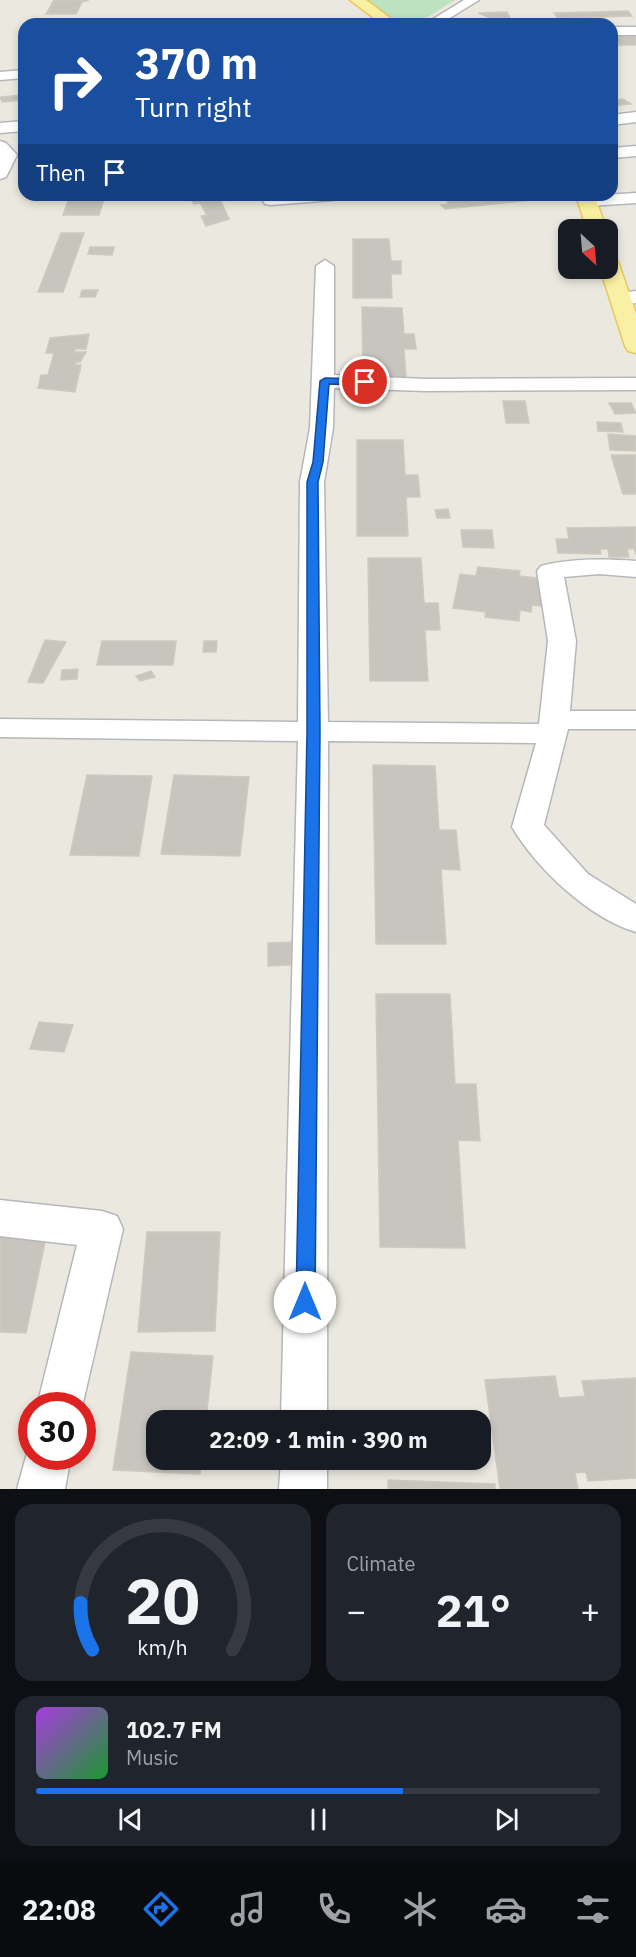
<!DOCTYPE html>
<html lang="en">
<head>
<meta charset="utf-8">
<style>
  :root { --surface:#171b24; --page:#20242c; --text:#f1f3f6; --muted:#9ea1a6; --line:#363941; --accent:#1a73e8 }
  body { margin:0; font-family:"IBM Plex Sans",sans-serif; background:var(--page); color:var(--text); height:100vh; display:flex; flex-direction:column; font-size:22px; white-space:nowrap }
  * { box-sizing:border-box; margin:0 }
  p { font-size:20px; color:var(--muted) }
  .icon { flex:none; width:33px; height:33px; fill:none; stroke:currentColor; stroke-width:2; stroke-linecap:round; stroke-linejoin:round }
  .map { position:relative; height:1489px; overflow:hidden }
  .drawer { display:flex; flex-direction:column; gap:15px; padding:15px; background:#0d0f14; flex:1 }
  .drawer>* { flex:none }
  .hud { position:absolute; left:18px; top:18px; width:600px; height:183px; border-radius:18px; box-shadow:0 3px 9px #0003; background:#1a4fa0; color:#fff; overflow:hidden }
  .needle { width:39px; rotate:154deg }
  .fabs { position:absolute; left:558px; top:219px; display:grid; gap:12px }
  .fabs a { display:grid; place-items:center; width:60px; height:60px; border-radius:12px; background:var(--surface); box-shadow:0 3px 9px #0003; font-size:30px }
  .speed { position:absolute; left:18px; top:1392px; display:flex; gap:12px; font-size:30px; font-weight:700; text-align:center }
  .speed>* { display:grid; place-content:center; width:78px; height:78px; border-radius:50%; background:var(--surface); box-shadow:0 3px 9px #0003; line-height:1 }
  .speed .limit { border:9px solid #d22; background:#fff; color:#111 }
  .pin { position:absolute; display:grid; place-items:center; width:51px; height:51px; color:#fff; margin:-26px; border:3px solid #fff; border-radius:50%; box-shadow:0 2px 6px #0007 }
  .me { position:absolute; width:66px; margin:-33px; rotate:0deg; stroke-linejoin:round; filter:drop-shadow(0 0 4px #0008) }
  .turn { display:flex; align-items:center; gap:21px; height:126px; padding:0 18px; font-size:27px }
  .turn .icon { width:78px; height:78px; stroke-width:2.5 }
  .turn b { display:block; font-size:42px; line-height:51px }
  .then { display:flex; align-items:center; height:57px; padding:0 18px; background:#0003; gap:12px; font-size:22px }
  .big { font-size:45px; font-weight:800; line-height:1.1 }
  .drawer .card { flex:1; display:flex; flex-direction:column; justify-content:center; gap:9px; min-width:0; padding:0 21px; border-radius:18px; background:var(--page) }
  .drawer .dial { align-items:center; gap:0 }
  .dial svg { height:156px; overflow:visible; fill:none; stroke:var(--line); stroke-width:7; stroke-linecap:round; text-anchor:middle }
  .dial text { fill:var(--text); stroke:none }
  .song { display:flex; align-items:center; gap:18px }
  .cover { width:72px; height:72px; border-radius:9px; background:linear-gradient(135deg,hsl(280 70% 55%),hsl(130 70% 35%)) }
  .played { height:6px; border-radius:3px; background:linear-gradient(90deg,var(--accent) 65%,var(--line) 65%) }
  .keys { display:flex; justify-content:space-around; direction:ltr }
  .heat { display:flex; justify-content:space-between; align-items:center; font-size:33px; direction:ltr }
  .drawer .tiles { flex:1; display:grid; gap:15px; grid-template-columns:1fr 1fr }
  .card:last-child { grid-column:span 2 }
  .trip { position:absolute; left:146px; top:1410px; width:345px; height:60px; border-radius:18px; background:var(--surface); box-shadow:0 3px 9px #0003; font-weight:800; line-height:60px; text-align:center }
  .tabs { display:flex; height:96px; justify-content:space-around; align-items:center; background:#090b0e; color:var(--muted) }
  .tabs .icon { width:42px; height:42px }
  .tabs .active { color:var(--accent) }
  .tabs b { font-size:27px; color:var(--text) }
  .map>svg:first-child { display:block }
</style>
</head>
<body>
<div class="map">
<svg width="636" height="1489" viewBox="0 0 636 1489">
  <rect width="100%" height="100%" fill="#ebe9df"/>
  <path fill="#bce2be" d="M 363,0 L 455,0 C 406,30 410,34 363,0 Z"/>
  <path fill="#c8c5bf" stroke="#cfcabe" stroke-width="1.5" d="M 54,0 L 89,0 L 82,2 L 76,14 L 46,14 Z
    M 628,11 L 632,16 L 558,18 L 554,13 Z
    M 507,12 L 510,18 L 491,18 L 478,13 Z
    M 345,19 L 352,24 L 323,24 L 326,24 L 323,22 Z
    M 636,36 L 636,45 L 612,45 L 612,37 Z
    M 24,95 L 24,100 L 2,102 L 0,97 Z
    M 623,99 L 631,104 L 612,106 L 612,101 Z
    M 70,195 L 105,195 L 99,215 L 63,215 Z
    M 189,195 L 218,195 L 229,219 L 206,226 L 201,216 L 207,215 L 200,203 L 194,204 L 192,201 L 199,200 L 196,195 Z
    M 468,195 L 472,199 L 539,195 L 543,199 L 445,209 L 441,205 L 449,204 L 446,200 L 452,199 L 449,196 Z
    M 61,233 L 84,233 L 63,292 L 38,292 Z
    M 353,239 L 389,239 L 391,261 L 401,261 L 401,274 L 391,274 L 392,298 L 353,298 Z
    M 90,247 L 114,247 L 112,255 L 88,254 Z
    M 82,290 L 98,290 L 95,297 L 80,297 Z
    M 362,307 L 402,308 L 404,334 L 414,334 L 416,349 L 404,349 L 406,378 L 363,378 Z
    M 89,334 L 86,349 L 75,349 L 74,352 L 86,352 L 80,362 L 76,362 L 75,365 L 81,365 L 75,392 L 38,388 L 41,375 L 48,375 L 54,353 L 46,353 L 50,338 Z
    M 503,401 L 525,401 L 529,423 L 506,423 Z
    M 609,403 L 631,403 L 636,413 L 615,414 Z
    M 597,422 L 621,423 L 623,432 L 598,431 Z
    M 608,434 L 636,436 L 636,451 L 610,450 Z
    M 357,440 L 403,440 L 405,475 L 418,475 L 420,497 L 406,497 L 408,536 L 357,536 Z
    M 611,455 L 636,455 L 636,494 L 623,494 Z
    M 448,509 L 450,518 L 437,518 L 435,510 Z
    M 635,527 L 636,527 L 636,554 L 634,549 L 627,549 L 629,557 L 609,557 L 608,549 L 600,549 L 601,554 L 558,553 L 556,539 L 569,539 L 567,528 Z
    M 461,530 L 492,530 L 494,548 L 463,547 Z
    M 368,558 L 421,558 L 424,603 L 438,603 L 440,630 L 425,630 L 428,681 L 370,681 Z
    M 478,567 L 520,571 L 519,576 L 545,579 L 541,606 L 532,605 L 531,612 L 520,610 L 519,621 L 485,617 L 486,612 L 453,608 L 460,574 L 476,576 Z
    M 45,640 L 66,642 L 43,683 L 28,682 Z
    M 102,641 L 176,641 L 173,665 L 97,665 Z
    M 204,641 L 217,641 L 216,652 L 203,652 Z
    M 78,669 L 77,679 L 61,680 L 62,670 Z
    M 151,671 L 155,677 L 140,681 L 136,676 Z
    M 373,765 L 435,766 L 439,830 L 456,830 L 460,870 L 441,869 L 446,944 L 376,944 Z
    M 87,775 L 152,776 L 139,856 L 70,855 Z
    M 174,775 L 249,777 L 240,856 L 161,854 Z
    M 326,941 L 327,963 L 268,966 L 268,943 Z
    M 376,994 L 450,994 L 455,1084 L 476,1084 L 480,1141 L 458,1140 L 465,1248 L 380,1247 Z
    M 39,1022 L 73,1025 L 64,1052 L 30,1049 Z
    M 147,1232 L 220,1232 L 215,1331 L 138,1332 Z
    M 0,1237 L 46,1238 L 26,1333 L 0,1332 Z
    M 131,1352 L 213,1356 L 206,1420 L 156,1420 L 156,1460 L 202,1460 L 200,1474 L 113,1470 Z
    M 555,1376 L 559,1398 L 585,1396 L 582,1381 L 636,1378 L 636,1478 L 588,1481 L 586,1472 L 575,1473 L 578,1489 L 500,1489 L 485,1380 Z
    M 388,1480 L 495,1484 L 495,1489 L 388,1489 Z"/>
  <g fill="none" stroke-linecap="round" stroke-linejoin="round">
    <g stroke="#b5b7bc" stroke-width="3">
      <path id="minor" d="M 464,0 L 479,0 L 440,24 L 425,24 Z
        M 612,27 L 636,27 L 636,35 L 612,35 Z
        M 24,70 L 24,78 L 0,80 L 0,72 Z
        M 636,112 L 636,122 L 612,125 L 612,115 Z
        M 24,121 L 24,131 L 0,133 L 0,123 Z
        M 0,141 L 6,143 L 17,155 L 6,177 L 0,179 Z
        M 636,146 L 636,156 L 612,158 L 612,148 Z
        M 636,193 L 636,203 L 587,206 L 578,201 L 587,196 Z
        M 260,195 L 341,195 L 333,200 L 271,205 L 265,204 Z
        M 325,260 L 334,266 L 334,375 L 426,379 L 636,378 L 636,390 L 426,391 L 334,388 L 333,428 L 324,482 L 328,722 L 539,724 L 548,641 L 537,571 L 541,566 C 572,558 604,559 636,561 L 636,577 L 599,574 L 564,577 L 576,641 L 570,711 L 636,711 L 636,729 L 568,729 L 544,825 L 588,874 L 636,904 L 636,932 C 589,918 537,869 512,827 L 536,743 L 328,741 L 327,1420 L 281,1420 L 298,741 L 0,737 L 0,719 L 298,722 L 300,482 L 310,428 L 316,266 Z
        M 636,291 L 636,303 L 620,304 L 610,298 L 613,294 Z
        M 0,1200 L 102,1211 L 117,1216 L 123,1229 L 82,1407 L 37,1406 L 77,1245 L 0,1236 Z
        M 31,1439 L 32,1456 L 71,1456 L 65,1489 L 17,1489 Z
        M 281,1460 L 327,1460 L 327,1489 L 279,1489 Z"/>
    </g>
    <g stroke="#e9c75a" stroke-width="3">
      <path id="major" d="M 350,0 L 366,0 L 398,24 L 382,24 Z
        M 576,195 L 594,195 L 607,230 L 587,230 Z
        M 608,256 L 615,258 L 618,262 L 636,313 L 636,353 L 628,351 L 625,346 L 600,268 L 608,268 Z"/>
    </g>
    <use href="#minor" fill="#fff" fill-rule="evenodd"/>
    <use href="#major" fill="#faf0a5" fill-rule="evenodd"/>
  </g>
  <path fill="#1a73e8" stroke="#114b97" stroke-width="1.5" d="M 325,378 L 365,379 L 370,382 L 365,385 L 329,384 L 323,462 L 318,482 L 320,732 L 315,1302 L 312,1308 L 305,1311 L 298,1308 L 296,1302 L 307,732 L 307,482 L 313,462 L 320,381 Z"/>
</svg>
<div class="fabs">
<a><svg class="needle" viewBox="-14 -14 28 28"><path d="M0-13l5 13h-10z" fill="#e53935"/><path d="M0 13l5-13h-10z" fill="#9ea1a6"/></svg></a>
</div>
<div class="speed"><div class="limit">30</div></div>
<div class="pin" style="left:365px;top:382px;background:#d93025"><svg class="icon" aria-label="arrive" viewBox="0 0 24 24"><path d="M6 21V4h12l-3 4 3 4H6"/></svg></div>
<svg class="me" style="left:305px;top:1302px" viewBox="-20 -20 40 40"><circle r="19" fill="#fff"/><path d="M0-13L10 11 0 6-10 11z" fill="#1a73e8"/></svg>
<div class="trip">22:09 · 1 min · 390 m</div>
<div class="hud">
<div class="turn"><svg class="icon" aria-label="right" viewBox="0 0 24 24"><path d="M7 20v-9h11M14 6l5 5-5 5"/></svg><div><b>370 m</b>Turn right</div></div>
<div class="then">Then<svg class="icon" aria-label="arrive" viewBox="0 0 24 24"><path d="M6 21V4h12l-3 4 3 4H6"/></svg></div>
</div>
</div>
<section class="drawer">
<div class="tiles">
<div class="card dial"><svg viewBox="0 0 100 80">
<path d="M14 69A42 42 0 1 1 86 69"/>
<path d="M14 69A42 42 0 0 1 8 45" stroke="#1a73e8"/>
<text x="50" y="56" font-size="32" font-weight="700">20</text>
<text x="50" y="72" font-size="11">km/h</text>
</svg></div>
<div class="card"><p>Climate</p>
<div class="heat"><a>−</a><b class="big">21°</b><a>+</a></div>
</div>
<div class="card">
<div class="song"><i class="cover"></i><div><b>102.7 FM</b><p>Music</p></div></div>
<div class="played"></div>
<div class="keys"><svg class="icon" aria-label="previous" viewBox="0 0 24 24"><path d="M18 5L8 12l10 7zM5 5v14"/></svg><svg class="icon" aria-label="pause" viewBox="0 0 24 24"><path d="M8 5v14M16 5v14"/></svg><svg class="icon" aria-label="next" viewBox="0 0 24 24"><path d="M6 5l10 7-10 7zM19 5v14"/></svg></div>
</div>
</div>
</section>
<nav class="tabs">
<b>22:08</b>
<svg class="icon active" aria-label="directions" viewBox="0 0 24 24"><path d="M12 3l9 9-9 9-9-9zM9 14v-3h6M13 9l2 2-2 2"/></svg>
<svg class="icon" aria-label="music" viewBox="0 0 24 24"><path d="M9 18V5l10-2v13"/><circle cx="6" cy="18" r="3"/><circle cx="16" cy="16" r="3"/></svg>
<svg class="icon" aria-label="phone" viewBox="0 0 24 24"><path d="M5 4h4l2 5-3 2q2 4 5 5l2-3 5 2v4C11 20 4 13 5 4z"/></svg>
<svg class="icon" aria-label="climate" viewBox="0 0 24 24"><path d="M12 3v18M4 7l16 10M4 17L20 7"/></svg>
<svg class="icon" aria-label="car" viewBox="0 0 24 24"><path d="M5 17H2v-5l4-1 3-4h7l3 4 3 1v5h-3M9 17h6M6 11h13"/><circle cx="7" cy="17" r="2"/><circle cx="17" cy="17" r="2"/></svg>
<svg class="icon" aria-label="filters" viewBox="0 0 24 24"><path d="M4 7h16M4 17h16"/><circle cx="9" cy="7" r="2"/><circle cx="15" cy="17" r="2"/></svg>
</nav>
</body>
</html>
